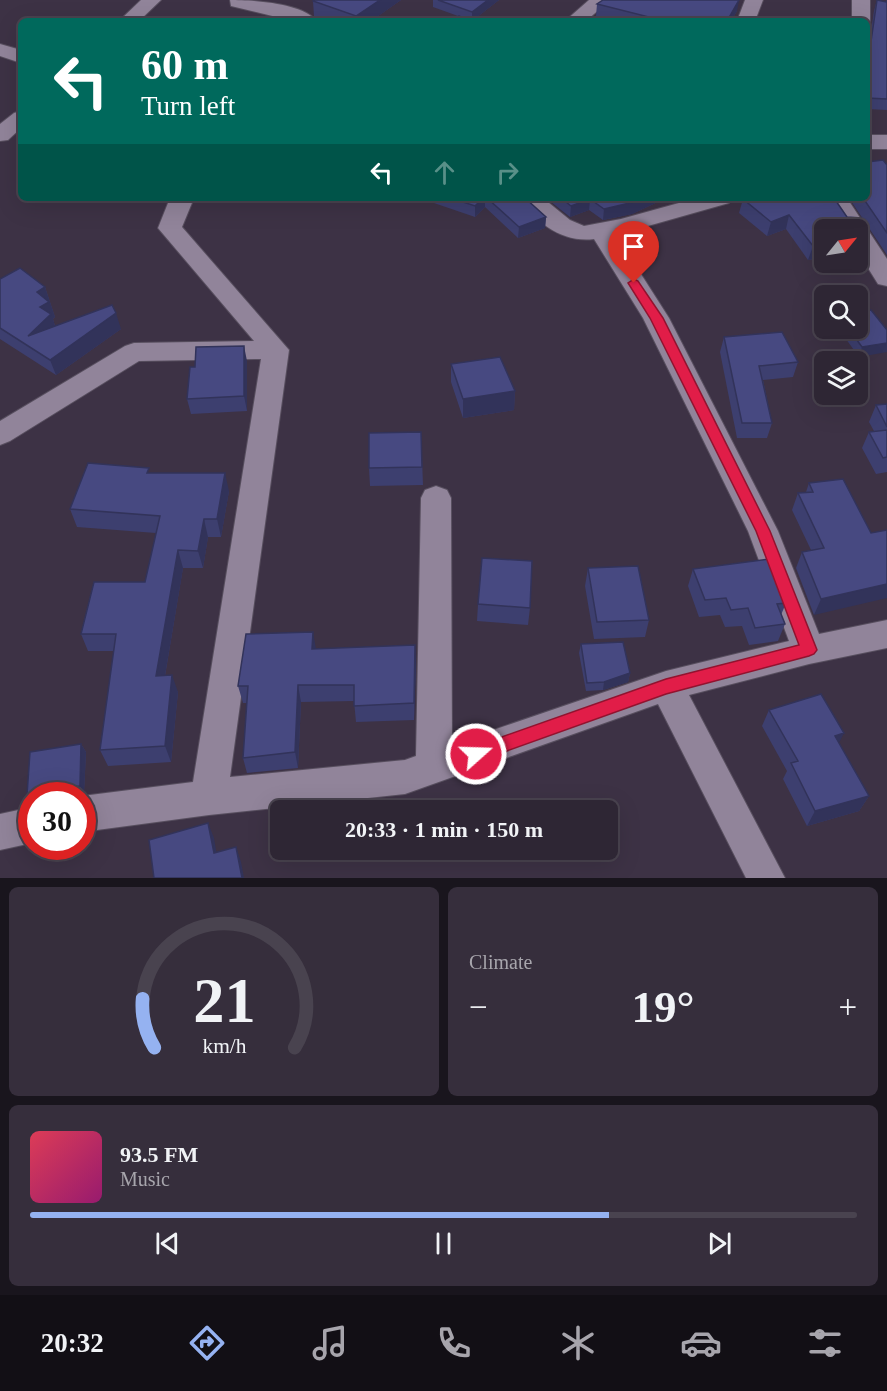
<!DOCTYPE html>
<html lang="en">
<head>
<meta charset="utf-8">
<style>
  :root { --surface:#2e2634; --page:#362e3c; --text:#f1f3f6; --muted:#a7a5ac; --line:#49434f; --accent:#95b2f1 }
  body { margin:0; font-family:Georgia,serif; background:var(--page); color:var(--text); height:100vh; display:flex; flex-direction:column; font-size:22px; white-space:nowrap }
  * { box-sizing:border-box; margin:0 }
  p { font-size:20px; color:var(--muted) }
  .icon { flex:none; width:33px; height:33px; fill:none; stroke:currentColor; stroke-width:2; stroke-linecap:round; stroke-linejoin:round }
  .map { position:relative; height:878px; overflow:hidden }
  .drawer { display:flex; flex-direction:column; gap:9px; padding:9px; background:#19151d; flex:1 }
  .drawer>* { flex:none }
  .guide { position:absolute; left:18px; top:18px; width:852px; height:183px; border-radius:9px; box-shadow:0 6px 24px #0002,0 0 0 2px var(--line); background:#00695c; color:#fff; overflow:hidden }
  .needle { width:39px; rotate:60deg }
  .buttons { position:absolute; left:814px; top:219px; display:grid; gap:12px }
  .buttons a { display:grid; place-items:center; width:54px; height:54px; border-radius:9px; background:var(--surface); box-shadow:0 6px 24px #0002,0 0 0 2px var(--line); font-size:30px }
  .speed { position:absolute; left:18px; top:782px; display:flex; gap:12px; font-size:30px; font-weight:700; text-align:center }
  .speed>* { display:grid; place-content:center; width:78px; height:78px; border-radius:50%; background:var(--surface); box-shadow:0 6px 24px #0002,0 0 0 2px var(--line); line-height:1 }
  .speed .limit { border:9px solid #d22; background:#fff; color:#111 }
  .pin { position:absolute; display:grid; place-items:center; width:51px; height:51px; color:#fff; margin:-62px -26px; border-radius:50% 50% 50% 0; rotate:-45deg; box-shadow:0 0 6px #0007 }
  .pin .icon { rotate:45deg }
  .me { position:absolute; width:66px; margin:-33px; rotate:70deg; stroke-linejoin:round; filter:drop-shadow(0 0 4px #0008) }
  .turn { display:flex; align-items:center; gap:21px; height:126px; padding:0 24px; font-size:27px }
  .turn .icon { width:78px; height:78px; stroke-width:2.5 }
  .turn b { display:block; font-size:42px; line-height:51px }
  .lanes { display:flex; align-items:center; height:57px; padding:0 24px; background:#0003; justify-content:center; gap:30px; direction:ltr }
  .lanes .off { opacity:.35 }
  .big { font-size:45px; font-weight:700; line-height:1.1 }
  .drawer .tile { flex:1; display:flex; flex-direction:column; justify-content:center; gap:9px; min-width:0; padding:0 21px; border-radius:9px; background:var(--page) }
  .drawer .dial { align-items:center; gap:0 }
  .dial svg { height:156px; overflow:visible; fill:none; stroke:var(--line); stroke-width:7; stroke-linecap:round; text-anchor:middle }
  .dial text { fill:var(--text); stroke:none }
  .song { display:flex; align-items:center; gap:18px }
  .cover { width:72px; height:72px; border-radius:9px; background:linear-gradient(135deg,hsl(350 70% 55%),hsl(320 70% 35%)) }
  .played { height:6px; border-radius:3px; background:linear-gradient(90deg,var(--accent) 70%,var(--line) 70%) }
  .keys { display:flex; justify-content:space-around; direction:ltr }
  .heat { display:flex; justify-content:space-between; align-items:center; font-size:33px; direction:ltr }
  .drawer .tiles { flex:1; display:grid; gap:9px; grid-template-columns:1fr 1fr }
  .tile:last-child { grid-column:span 2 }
  .trip { position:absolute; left:270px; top:800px; width:348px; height:60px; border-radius:9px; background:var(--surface); box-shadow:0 6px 24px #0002,0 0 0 2px var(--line); font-weight:700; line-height:60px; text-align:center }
  .dock { display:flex; height:96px; justify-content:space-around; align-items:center; background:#120f15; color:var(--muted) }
  .dock .icon { width:42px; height:42px }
  .dock .selected { color:var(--accent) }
  .dock b { font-size:27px; color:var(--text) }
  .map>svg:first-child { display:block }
</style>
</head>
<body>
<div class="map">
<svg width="887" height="878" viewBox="0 0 887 878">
  <rect width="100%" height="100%" fill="#3d3245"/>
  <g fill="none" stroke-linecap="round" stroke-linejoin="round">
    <g stroke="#574e5e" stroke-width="2">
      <path id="minor" d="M 141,0 L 161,0 L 139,21 L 119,21 Z
        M 230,0 C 251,0 304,3 316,21 L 293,21 L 231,6 Z
        M 589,0 L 610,0 L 586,21 L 565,21 Z
        M 745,0 L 763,0 L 755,21 L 737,21 Z
        M 852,0 L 870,0 L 870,21 L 868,25 L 867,21 L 852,21 Z
        M 0,44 L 21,50 L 21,63 L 0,56 Z
        M 21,111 L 21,128 L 8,140 L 0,141 L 0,124 L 14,113 Z
        M 867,135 L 887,135 L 887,149 L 867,149 Z
        M 170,198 L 194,198 L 182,227 L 289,350 L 230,777 L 405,760 L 416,756 L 421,498 L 425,490 L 436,486 L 447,490 L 451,498 L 452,744 L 666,671 L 789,641 L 748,531 L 643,318 L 594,239 C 563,243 536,223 518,198 L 543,198 L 570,220 L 584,226 L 621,219 L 697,198 L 733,198 L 729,203 L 616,235 L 669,318 L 778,531 L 819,634 L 887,620 L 887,648 L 809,664 L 689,695 L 785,878 L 746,878 L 658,704 L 405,794 L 209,815 L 82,832 L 82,796 L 193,782 L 261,359 L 139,361 L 10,441 L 0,445 L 0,421 L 125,346 L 134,343 L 254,341 L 158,228 Z
        M 823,198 L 847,198 L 887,259 L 887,286 L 878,284 L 858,252 L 858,230 L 844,230 Z
        M 32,807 L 32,843 L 0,850 L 0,814 Z"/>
    </g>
    <use href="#minor" fill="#91849a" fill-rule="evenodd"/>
  </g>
  <path fill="#3d3f6f" d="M 314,0 L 401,0 L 371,21 L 328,21 L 314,16 L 313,1 Z
    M 433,0 L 499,0 L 472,21 L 433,7 Z
    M 877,0 L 886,2 L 887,0 L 887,110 L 867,109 L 867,59 L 874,11 Z
    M 597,4 L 737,11 L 731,21 L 615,21 L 596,16 Z
    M 887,165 L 887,255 L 849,198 L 867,198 Z
    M 209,198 L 256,198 L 255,202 L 209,200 Z
    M 431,198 L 525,198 L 546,217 L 545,228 L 518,238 L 485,207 L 475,217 L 431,202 Z
    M 546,198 L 662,198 L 662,200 L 632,214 L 603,220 L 589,210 L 570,217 Z
    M 746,198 L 834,198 L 847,217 L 861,218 L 861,238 L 858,246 L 858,230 L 825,230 L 825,257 L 808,260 L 786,229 L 767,236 L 739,213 L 743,199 Z
    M 0,279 L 45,287 L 55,317 L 53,319 L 55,326 L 121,329 L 56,375 L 0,339 Z
    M 838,328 L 858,328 L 887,330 L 859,357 Z
    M 724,337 L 798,362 L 793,377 L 763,380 L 772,423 L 767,438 L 737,438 L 720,352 Z
    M 247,361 L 247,411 L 191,414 L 187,399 L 195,367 Z
    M 451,364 L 515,391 L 514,410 L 463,418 L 451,382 Z
    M 887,404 L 887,472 L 876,474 L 862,448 L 869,432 L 874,431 L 869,422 L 876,405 Z
    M 421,432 L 423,485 L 370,486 L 369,468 Z
    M 151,473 L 229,491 L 221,537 L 208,537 L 203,568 L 183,568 L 165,676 L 178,692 L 171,762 L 108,766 L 100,750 L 114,651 L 88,651 L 81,634 L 145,582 L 156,533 L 77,527 L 70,509 Z
    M 809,483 L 871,533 L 814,615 L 796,568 L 802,552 L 811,550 L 792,510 L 798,493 L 806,492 Z
    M 588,568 L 649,620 L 645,637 L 594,639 L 585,586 Z
    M 693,569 L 786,603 L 781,615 L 785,624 L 778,641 L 749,645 L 742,626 L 725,627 L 720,615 L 699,617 L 688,586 Z
    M 478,604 L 530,608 L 528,625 L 477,621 Z
    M 581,644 L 630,673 L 628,682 L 603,690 L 586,691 L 579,653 Z
    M 316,649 L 416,662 L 414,720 L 356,722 L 354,701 L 301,702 L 298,768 L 247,773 L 243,758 L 247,703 L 243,703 L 238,686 Z
    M 769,710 L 839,743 L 869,796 L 859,811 L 807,826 L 783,779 L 787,771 L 762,726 Z
    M 81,744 L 86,752 L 84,793 L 76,795 L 32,795 L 32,802 L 27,795 Z"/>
  <path fill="#32335a" d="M 380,0 L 401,0 L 371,21 L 356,21 L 356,16 Z
    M 488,0 L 499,0 L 472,21 L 472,12 Z
    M 739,0 L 737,11 L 731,21 L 727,21 Z
    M 483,198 L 485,198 L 485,207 L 475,217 L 475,206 Z
    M 644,198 L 662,198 L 662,200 L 632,214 L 603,220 L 604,209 Z
    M 590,199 L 589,210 L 570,217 L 571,206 Z
    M 789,215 L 786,229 L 767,236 L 771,222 Z
    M 546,217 L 545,228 L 518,238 L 519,227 Z
    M 825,244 L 825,257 L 808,260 L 813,246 Z
    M 45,287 L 55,317 L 53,319 L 56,330 L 28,336 L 40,307 L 37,292 Z
    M 116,313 L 121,329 L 56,375 L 50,360 Z
    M 887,343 L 887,352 L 859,357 L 862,347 Z
    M 244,346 L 247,361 L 247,411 L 244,396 Z
    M 515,391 L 514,410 L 463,418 L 463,399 Z
    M 225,473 L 229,491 L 221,537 L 217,519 Z
    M 204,519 L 208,537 L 203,568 L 198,551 Z
    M 178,550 L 183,568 L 162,693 L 156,676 Z
    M 887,584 L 887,598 L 814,615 L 821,599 Z
    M 313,632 L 316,649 L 312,649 Z
    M 415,645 L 416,662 L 414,720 L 414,703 Z
    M 630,673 L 628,682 L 603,690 L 604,682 Z
    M 172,675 L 178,692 L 171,762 L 165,746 Z
    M 298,685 L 301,702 L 298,768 L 295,752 Z
    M 844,733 L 836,749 L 835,736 Z
    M 81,744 L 86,752 L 84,793 L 80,786 Z
    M 869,796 L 859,811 L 807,826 L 815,811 Z
    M 208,823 L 214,838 L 219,868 L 214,853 Z
    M 236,847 L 241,862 L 244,878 L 242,878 Z"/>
  <path fill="#474981" stroke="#32335a" stroke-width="1.5" d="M 314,0 L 380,0 L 356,16 L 313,1 Z
    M 438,0 L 488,0 L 472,12 Z
    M 603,0 L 739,0 L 727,21 L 661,21 L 661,20 L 597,4 Z
    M 877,0 L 886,2 L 887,0 L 887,99 L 867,98 L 867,69 Z
    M 459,16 L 469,21 L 453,21 Z
    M 883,160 L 887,165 L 887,233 L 863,198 L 867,198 L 867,162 Z
    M 451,198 L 483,198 L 475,206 Z
    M 487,198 L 525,198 L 546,217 L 519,227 Z
    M 561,198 L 644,198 L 634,202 L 604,209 L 590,199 L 571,206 Z
    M 746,198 L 834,198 L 847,217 L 861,218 L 861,238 L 858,239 L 858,230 L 825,230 L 825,244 L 813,246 L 789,215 L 771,222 L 743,199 Z
    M 20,268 L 45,287 L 37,292 L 49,302 L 40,307 L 51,314 L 28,336 L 112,305 L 116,313 L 50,360 L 0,328 L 0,279 Z
    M 871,310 L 887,330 L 887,343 L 862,347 L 848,328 L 858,328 L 858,313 Z
    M 782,332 L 798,362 L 759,366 L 772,423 L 742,423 L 724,337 Z
    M 244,346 L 244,396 L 187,399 L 190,367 L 195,367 L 196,347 Z
    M 500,357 L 515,391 L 463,399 L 451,364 Z
    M 887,404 L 887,427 L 876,405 Z
    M 887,430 L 887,457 L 883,458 L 869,432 Z
    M 421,432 L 422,467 L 369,468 L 369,433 Z
    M 88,463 L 149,468 L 147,473 L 225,473 L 217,519 L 204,519 L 198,551 L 178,550 L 156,676 L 172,675 L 165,746 L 100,750 L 116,634 L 81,634 L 94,582 L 145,582 L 160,516 L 70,509 Z
    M 843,479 L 871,533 L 887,530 L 887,584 L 821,599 L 802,552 L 824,548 L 798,493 L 813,492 L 809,483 Z
    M 482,558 L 532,561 L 530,608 L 478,604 Z
    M 769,559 L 786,603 L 777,604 L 785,624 L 755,628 L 748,608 L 731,610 L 726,598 L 705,600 L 693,569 Z
    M 638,566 L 649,620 L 597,622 L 588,568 Z
    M 313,632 L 312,649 L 415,645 L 414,703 L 354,706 L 354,685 L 298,685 L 295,752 L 243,758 L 248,686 L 238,686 L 246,634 Z
    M 623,642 L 630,673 L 604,682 L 587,683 L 581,644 Z
    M 821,694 L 844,733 L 835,736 L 869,796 L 815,811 L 791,763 L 798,761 L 769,710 Z
    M 81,744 L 80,786 L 27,795 L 30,752 Z
    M 208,823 L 214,853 L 236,847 L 242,878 L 154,878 L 149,840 Z"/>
  <path fill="#e11d48" stroke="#92132f" stroke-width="1.5" d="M 634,279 L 638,281 L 663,318 L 770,531 L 817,650 L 814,654 L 809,656 L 666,694 L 476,762 L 470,760 L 468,754 L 470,748 L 476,746 L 666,679 L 799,645 L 756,531 L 650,318 L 628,283 Z"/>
</svg>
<div class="buttons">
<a><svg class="needle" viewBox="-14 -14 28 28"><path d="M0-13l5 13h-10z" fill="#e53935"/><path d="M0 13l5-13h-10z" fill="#a7a5ac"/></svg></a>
<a><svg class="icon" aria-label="search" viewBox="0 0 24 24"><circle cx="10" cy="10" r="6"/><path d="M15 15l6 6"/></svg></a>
<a><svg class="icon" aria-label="layers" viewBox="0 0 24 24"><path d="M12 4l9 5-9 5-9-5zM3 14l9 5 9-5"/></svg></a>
</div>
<div class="speed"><div class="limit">30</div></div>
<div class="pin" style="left:634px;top:283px;background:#d93025"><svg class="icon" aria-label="arrive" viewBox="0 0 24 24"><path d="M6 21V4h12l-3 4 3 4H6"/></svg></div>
<svg class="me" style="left:476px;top:754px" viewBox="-20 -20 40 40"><circle r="17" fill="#e11d48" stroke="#fff" stroke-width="3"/><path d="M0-11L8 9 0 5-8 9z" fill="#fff"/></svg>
<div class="trip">20:33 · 1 min · 150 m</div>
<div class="guide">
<div class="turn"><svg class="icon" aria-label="left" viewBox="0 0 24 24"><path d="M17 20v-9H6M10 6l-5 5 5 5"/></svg><div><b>60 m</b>Turn left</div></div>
<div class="lanes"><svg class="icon" aria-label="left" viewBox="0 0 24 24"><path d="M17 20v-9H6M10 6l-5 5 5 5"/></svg><svg class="icon off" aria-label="ahead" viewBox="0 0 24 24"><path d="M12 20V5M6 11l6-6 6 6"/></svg><svg class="icon off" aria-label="right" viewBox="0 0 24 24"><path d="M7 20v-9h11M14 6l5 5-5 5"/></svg></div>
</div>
</div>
<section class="drawer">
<div class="tiles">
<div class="tile dial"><svg viewBox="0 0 100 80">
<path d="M14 69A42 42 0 1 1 86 69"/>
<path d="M14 69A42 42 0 0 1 8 44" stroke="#95b2f1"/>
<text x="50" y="56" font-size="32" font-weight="700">21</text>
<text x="50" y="72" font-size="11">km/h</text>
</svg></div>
<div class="tile"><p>Climate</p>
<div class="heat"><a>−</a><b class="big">19°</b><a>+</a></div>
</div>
<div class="tile">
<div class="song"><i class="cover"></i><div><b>93.5 FM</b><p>Music</p></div></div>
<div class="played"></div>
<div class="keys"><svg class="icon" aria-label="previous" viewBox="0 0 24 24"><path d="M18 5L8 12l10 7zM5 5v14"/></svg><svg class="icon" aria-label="pause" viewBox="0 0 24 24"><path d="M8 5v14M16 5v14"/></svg><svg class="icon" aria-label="next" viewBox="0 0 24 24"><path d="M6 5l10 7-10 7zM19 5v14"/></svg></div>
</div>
</div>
</section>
<nav class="dock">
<b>20:32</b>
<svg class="icon selected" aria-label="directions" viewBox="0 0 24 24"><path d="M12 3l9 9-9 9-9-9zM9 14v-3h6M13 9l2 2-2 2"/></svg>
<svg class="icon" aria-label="music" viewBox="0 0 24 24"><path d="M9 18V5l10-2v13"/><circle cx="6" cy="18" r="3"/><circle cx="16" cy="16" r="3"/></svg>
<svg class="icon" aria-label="phone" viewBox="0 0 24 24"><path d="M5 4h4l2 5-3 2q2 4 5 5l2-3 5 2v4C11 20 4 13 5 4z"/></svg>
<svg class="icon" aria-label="climate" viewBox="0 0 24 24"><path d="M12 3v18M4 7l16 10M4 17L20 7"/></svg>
<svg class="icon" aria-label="car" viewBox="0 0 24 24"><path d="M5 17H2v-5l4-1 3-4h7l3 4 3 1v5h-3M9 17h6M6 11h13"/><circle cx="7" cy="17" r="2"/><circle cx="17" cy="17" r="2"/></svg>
<svg class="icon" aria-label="filters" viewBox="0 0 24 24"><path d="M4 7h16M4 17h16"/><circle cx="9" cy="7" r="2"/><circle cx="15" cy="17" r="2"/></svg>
</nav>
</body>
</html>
